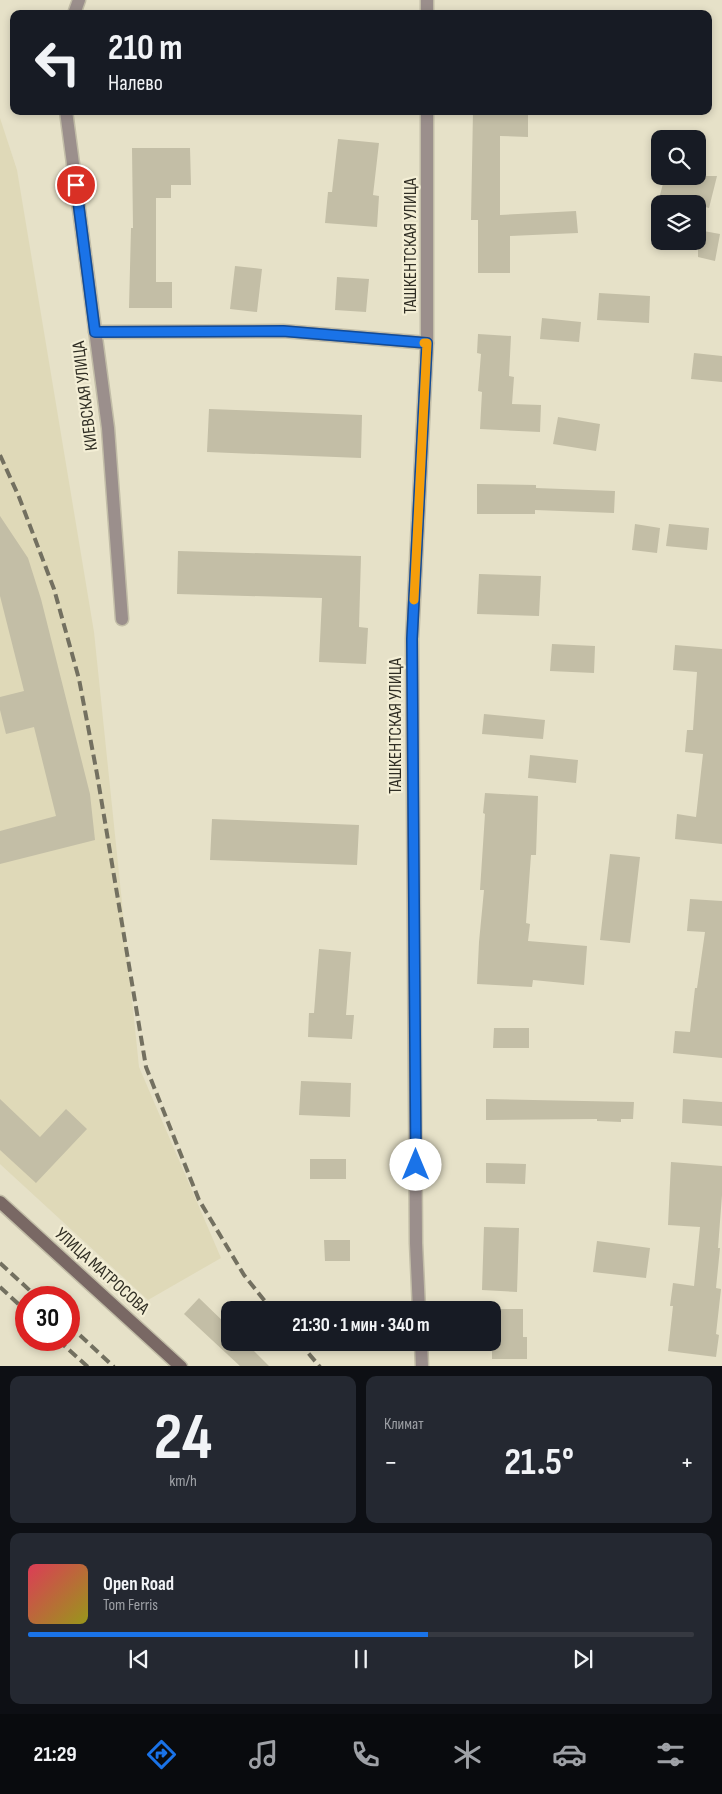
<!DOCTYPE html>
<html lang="ru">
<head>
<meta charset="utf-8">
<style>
  :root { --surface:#171b24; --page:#242831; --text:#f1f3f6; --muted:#9ea1a6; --line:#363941; --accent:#1a73e8 }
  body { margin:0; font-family:"Sofia Sans Condensed",sans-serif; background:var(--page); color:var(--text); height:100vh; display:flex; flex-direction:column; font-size:19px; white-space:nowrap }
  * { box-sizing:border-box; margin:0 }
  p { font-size:16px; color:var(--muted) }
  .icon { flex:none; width:28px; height:28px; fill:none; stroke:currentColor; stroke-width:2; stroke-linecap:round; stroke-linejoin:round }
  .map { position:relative; height:1366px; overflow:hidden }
  .panel { display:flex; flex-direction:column; gap:10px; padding:10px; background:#0d0f14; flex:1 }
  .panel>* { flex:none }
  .top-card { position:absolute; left:10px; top:10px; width:702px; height:105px; border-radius:10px; box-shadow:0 2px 8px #0003; background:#171b24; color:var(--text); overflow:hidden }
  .tools { position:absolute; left:651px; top:130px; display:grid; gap:10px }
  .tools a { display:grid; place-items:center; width:55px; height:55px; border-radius:10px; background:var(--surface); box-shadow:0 2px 8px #0003; font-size:25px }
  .speed { position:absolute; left:15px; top:1286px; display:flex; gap:10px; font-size:25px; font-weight:700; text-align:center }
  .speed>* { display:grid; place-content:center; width:65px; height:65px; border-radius:50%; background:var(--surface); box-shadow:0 2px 8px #0003; line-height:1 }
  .speed .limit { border:8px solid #d22; background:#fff; color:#111 }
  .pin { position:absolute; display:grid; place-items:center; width:42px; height:42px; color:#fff; margin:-21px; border:2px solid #fff; border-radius:50%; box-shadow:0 1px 5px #0007 }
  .me { position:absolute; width:55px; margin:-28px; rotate:0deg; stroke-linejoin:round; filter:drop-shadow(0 0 4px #0008) }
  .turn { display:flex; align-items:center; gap:18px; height:105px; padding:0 15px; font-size:22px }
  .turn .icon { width:65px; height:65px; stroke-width:2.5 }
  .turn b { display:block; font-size:35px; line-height:42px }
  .big { font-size:38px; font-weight:700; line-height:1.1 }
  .panel .card { flex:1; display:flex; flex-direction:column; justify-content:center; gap:8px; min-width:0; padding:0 18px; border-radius:10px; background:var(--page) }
  .panel .dial { align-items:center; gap:0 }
  .dial b { font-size:65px; line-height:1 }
  .song { display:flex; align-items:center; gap:15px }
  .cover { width:60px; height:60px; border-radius:8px; background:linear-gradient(135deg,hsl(350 70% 55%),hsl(60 70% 35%)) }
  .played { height:5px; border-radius:2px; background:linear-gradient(90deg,var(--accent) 60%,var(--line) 60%) }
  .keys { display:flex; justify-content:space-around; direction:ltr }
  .heat { display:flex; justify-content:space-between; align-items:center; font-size:28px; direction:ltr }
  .panel .tiles { flex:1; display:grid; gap:10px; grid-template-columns:1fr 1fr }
  .card:last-child { grid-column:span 2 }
  .trip { position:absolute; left:221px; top:1301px; width:280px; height:50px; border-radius:10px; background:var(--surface); box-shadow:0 2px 8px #0003; font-weight:700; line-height:50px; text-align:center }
  .tabs { display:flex; height:80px; justify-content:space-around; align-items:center; background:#090b0e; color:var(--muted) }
  .tabs .icon { width:35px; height:35px }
  .tabs .current { color:var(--accent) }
  .tabs b { font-size:22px; color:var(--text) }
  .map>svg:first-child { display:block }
</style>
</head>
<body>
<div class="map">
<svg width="722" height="1367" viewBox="0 0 722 1367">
  <rect width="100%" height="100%" fill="#e6e1c8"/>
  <path fill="#dfd9b8" d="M 0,118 L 17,170 L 94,632 L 139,1067 L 221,1258 L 148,1300 L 0,1164 Z"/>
  <path fill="#c3bea6" d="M 473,111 L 528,111 L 528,137 L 500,136 L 500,215 L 576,211 L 578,233 L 510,236 L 510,273 L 478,273 L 478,220 L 471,220 Z
    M 338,139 L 379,143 L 373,195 L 379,196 L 377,227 L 325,223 L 328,192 L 332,192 Z
    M 132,148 L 190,148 L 191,185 L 171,185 L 171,198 L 156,198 L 156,282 L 172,282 L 172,308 L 129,308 L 131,228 L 133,228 Z
    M 665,176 L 717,176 L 709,208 L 660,195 Z
    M 698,230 L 720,234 L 715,261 L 698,257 Z
    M 235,266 L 262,269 L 257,312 L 230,309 Z
    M 337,277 L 369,279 L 366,312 L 335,310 Z
    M 599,293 L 650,296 L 649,323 L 597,320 Z
    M 542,318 L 581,322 L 579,342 L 540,339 Z
    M 478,334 L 511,336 L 509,376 L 514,377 L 512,404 L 541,405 L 540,432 L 480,429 L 482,392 L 478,391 L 481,354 L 477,353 Z
    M 694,353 L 722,356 L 722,382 L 691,379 Z
    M 209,409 L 362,415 L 361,458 L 207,452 Z
    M 558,417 L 600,424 L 596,451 L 553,444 Z
    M 477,484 L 536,485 L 536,488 L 615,491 L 614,513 L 535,510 L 535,514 L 477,514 Z
    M 0,516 L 28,558 L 41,599 L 90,794 L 95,840 L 0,864 L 0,831 L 56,816 L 34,727 L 6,734 L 0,710 L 0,697 L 24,691 L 0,596 Z
    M 635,524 L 660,528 L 657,553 L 632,550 Z
    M 669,524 L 709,528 L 707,550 L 666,546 Z
    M 178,551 L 361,556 L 359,627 L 368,628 L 366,664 L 319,662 L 322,598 L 177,594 Z
    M 479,574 L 541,576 L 539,616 L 477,614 Z
    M 552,644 L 595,646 L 594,673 L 550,671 Z
    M 675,645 L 722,649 L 722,844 L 675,839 L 677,814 L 696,817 L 703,754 L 685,752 L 687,730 L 693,730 L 697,672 L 673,670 Z
    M 484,714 L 545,720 L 543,739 L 482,734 Z
    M 530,755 L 578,760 L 576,783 L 528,778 Z
    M 485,793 L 538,796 L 536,855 L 531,855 L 526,923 L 530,924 L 528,941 L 587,946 L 584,985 L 533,980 L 532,987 L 477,984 L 479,942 L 484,890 L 480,890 L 485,814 L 483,813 Z
    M 212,819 L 359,825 L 357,865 L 210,860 Z
    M 610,854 L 640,857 L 630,943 L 600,940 Z
    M 690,899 L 722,901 L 722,1058 L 673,1053 L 675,1031 L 690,1032 L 695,988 L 697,988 L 705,932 L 687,931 Z
    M 319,949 L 351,952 L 346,1015 L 354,1015 L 352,1039 L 308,1037 L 309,1013 L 314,1013 Z
    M 494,1028 L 529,1028 L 529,1048 L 493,1048 Z
    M 301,1081 L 351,1083 L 350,1117 L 299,1115 Z
    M 0,1099 L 40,1137 L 66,1109 L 87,1129 L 36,1183 L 0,1150 Z
    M 486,1099 L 634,1102 L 633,1119 L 621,1119 L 621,1122 L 597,1121 L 597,1119 L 486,1120 Z
    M 683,1099 L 722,1102 L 722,1126 L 682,1123 Z
    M 310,1159 L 346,1159 L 346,1179 L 310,1179 Z
    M 671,1162 L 722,1166 L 722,1195 L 718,1248 L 720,1248 L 716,1288 L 721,1289 L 716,1334 L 719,1335 L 716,1357 L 668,1351 L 673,1306 L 670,1306 L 673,1283 L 694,1286 L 700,1227 L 668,1225 Z
    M 486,1163 L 526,1164 L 525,1184 L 486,1183 Z
    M 484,1227 L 519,1228 L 517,1292 L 482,1290 Z
    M 324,1240 L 350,1240 L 350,1261 L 325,1261 Z
    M 597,1241 L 650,1248 L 646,1278 L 593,1272 Z
    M 199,1298 L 230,1328 L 230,1342 L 245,1342 L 270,1367 L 241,1367 L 184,1314 Z
    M 499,1309 L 523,1309 L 523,1337 L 527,1337 L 527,1359 L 492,1359 L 492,1337 L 498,1337 Z"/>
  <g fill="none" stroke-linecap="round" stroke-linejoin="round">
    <g stroke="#c2bda7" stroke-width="15">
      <path id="lane" d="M 95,332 L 283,331 L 427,343"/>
    </g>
    <g stroke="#c2bda7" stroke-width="15">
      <path id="street" d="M 427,0 L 427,14
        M 74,14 L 79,0
        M 66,111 L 108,428 L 122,619
        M 419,1310 L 416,1243 L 412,639 L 427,343 L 427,111
        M 421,1342 L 422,1367"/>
    </g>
    <g stroke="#c2bda7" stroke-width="15">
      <path id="secondary" d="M 0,1202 L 181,1367"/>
    </g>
    <use href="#lane" stroke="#9b8f8c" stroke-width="12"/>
    <use href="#street" stroke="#9b8f8c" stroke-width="12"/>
    <use href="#secondary" stroke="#796864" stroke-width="12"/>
    <path stroke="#737060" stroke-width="4" stroke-dasharray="10 5" stroke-linecap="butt" d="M 0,455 L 19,497 L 54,589 L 79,679 L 97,774 L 146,1067 L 199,1200 L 244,1275 L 272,1310
      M 0,1263 L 38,1298
      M 0,1287 L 26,1311
      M 69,1325 L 114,1367
      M 58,1340 L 88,1367
      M 299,1342 L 320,1367"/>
  </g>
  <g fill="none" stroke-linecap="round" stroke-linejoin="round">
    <g stroke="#114b97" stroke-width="12">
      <path id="route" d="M 76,185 L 95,332 L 283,331 L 427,343 L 412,639 L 416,1165"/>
    </g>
    <use href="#route" stroke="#1a73e8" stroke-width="9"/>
    <path stroke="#f59e0b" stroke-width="9" d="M 414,600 L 427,343 L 424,343"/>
  </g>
  <g text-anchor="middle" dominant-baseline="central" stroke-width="4.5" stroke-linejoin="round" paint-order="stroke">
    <g font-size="18" fill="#302e24" stroke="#f3eed5">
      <text transform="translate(410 246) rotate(-90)">ТАШКЕНТСКАЯ УЛИЦА</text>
      <text transform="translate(85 396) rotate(-97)">КИЕВСКАЯ УЛИЦА</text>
      <text transform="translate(395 726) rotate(-90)">ТАШКЕНТСКАЯ УЛИЦА</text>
      <text transform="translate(102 1271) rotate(42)">УЛИЦА МАТРОСОВА</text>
    </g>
  </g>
</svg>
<div class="tools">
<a><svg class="icon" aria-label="search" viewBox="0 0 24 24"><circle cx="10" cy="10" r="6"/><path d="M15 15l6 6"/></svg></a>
<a><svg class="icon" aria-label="layers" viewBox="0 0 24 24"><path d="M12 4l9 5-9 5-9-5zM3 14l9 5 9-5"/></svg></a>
</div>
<div class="speed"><div class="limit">30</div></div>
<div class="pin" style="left:76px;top:185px;background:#d93025"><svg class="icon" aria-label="arrive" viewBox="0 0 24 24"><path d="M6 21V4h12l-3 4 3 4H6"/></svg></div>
<svg class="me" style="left:416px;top:1165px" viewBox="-20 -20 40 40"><circle r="19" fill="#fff"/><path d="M0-13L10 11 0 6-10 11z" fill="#1a73e8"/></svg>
<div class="trip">21:30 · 1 мин · 340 m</div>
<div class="top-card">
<div class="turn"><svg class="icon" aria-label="left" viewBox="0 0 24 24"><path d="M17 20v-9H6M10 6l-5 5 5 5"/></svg><div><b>210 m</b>Налево</div></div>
</div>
</div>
<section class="panel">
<div class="tiles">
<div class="card dial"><b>24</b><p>km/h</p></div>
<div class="card"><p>Климат</p>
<div class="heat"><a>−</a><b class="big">21.5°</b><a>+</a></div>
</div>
<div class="card">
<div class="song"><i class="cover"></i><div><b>Open Road</b><p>Tom Ferris</p></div></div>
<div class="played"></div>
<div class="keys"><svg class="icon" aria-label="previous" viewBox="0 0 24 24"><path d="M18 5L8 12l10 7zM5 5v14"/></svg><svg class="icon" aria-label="pause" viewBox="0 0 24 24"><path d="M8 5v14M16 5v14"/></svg><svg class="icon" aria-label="next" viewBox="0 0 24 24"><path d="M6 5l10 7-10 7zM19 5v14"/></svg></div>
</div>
</div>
</section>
<nav class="tabs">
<b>21:29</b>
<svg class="icon current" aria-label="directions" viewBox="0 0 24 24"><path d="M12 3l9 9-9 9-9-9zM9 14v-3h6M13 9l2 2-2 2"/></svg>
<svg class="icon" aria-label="music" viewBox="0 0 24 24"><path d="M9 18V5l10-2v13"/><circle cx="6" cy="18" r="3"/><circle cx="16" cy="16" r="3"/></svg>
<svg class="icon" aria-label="phone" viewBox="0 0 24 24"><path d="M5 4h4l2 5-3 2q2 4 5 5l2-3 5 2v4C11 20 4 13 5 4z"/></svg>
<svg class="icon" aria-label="climate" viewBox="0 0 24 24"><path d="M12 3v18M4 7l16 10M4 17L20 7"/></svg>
<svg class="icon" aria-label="car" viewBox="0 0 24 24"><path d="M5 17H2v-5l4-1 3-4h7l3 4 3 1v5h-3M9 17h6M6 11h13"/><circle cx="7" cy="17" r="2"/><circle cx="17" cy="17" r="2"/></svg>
<svg class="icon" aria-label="filters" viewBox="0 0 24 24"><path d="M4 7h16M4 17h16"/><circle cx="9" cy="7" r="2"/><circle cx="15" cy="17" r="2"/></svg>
</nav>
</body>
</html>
